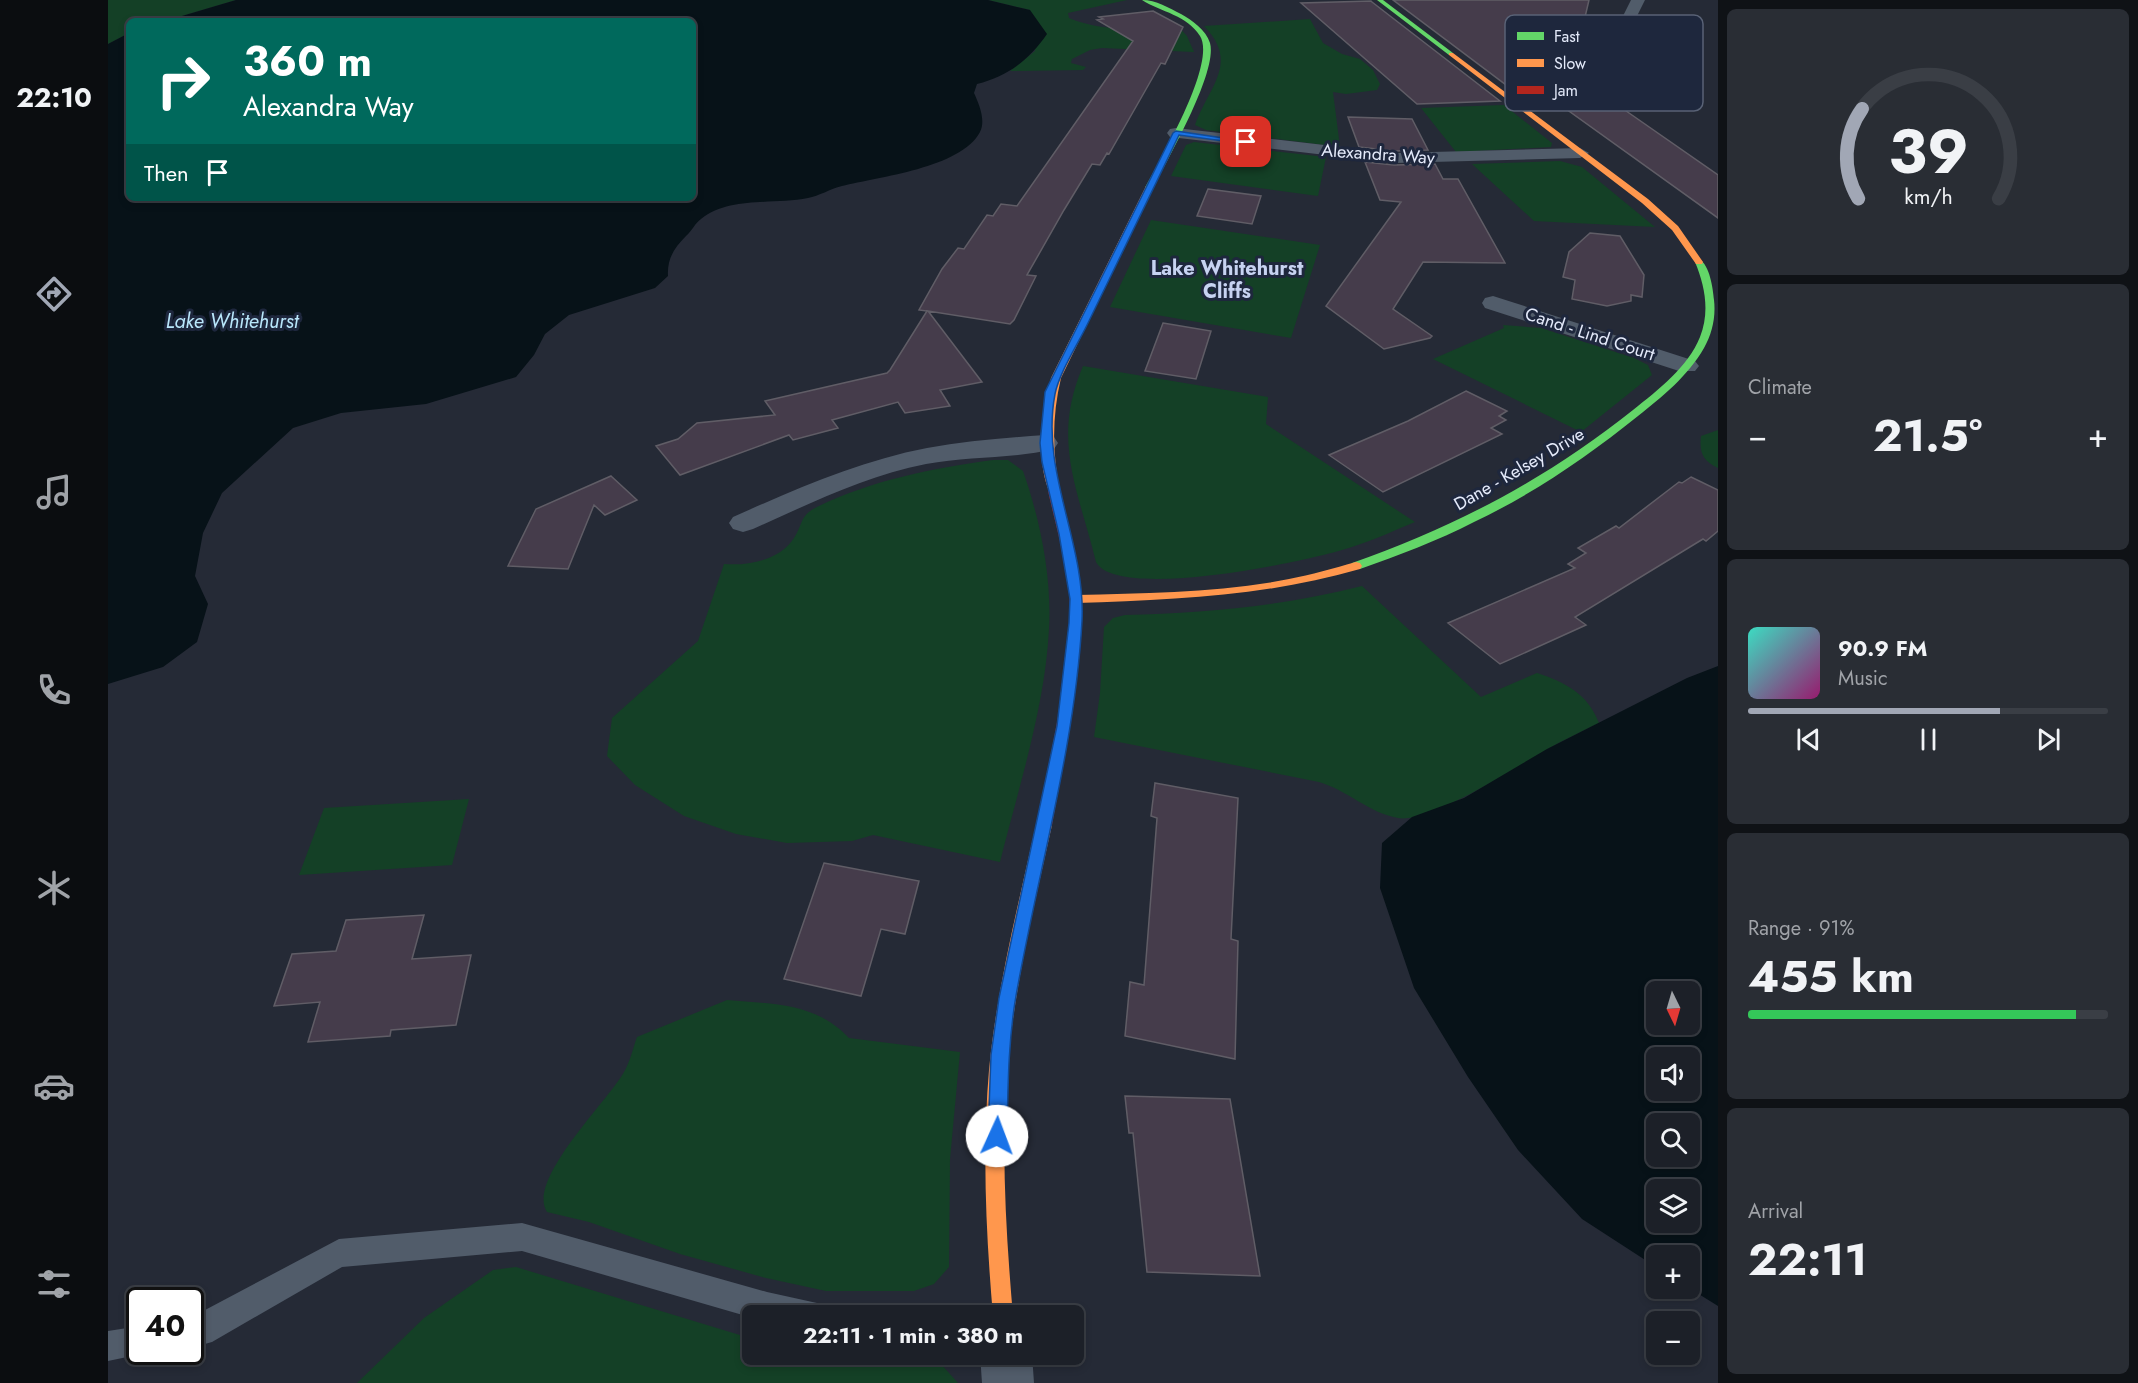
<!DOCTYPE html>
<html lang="en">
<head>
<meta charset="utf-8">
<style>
  :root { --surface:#1c2028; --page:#292d34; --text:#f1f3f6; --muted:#a0a3a8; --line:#3a3e45; --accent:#a1a7b5 }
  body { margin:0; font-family:Jost,sans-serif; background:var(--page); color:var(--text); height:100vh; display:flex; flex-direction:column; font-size:22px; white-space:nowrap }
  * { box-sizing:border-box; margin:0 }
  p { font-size:20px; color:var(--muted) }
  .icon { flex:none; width:33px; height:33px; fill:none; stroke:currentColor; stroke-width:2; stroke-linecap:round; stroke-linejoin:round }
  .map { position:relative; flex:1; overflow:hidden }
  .sheet { display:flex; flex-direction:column; gap:9px; padding:9px; background:#0f1216; width:420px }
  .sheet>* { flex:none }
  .banner { position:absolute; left:18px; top:18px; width:570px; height:183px; border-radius:9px; box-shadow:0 3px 9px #0003,0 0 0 2px var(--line); background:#00695c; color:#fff; overflow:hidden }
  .needle { width:39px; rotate:175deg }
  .fabs { position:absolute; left:1538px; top:981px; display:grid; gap:12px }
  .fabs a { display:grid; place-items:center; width:54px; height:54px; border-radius:9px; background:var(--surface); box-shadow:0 3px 9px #0003,0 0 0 2px var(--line); font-size:30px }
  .speed { position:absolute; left:18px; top:1287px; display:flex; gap:12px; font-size:30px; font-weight:700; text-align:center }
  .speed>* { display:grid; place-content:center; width:78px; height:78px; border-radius:50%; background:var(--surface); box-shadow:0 3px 9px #0003,0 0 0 2px var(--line); line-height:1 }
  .speed .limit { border:3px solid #111; border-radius:9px; background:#fff; color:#111 }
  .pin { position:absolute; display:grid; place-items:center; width:51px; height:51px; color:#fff; margin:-26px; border-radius:12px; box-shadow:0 3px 9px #0006 }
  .me { position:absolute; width:66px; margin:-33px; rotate:2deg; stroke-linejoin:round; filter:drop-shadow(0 0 4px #0008) }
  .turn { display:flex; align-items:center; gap:21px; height:126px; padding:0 18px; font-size:27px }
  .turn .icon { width:78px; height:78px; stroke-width:2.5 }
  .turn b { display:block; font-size:42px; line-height:51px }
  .then { display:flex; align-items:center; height:57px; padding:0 18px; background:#0003; gap:12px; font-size:22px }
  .big { font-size:45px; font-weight:700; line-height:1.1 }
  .sheet .tile { flex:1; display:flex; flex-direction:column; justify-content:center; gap:9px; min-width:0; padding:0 21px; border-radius:9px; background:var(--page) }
  .sheet .dial { align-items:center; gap:0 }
  .dial svg { height:156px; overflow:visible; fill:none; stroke:var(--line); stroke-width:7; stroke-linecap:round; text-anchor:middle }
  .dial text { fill:var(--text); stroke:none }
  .song { display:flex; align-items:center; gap:18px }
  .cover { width:72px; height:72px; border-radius:9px; background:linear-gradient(135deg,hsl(170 70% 55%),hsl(320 70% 35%)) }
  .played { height:6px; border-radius:3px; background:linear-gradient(90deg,var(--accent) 70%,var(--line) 70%) }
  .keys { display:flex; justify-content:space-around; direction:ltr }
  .heat { display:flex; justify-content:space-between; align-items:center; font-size:33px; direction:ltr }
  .charge { height:9px; border-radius:4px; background:linear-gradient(90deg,#34c759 91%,var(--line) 0) }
  .trip { position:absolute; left:634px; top:1305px; width:342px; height:60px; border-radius:9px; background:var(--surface); box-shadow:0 3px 9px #0003,0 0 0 2px var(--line); font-weight:700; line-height:60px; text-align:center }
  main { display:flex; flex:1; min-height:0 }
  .dock { display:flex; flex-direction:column; width:108px; justify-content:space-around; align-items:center; background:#0b0d10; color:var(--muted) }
  .dock .icon { width:42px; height:42px }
  .dock .selected { color:var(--accent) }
  .dock b { font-size:27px; color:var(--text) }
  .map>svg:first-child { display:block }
</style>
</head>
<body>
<main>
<nav class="dock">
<b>22:10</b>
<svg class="icon selected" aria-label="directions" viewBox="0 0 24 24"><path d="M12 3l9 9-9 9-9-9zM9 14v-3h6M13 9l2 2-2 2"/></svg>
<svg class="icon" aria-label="music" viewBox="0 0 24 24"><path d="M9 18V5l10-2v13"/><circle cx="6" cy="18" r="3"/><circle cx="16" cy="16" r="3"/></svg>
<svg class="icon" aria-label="phone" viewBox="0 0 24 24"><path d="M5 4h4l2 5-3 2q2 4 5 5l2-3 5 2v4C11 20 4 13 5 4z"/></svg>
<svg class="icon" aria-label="climate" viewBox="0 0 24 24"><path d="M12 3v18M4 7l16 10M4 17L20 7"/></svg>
<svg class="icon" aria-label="car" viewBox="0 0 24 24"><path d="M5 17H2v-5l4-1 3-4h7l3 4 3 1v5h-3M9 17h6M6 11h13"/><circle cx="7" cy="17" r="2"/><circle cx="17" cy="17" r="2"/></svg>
<svg class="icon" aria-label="filters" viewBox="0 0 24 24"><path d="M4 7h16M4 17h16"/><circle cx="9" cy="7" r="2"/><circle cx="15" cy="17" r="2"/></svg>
</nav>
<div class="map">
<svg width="1610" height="1383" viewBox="0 0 1610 1383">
  <rect width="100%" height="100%" fill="#252a36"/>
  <path fill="#144026" d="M 0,0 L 128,0 L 57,21 L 21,21 L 21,33 L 0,44 Z
    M 880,0 L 1019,0 L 960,13 L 961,18 C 997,33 1030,28 1068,24 L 1079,36 L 1086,52 L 994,48 L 982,50 L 964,59 L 963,63 L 978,67 L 975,70 L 902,71 L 927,51 L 922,10 Z
    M 1202,19 L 1215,43 L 1234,54 L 1252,59 L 1265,70 L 1272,84 L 1269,90 L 1238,94 L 1225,92 L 1232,147 L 1098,130 L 1087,125 C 1101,86 1132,63 1096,26 Z
    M 1396,105 L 1444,143 L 1443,147 L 1348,152 L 1313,108 Z
    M 1086,142 L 1218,157 L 1210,196 L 1063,176 L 1078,145 Z
    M 1452,161 L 1474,167 L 1547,227 L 1426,221 L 1364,164 Z
    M 1043,220 L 1212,245 L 1183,338 L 1002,307 Z
    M 1395,325 L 1433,328 L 1526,358 L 1540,365 L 1544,375 L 1473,432 L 1325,359 L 1396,328 Z
    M 975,366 L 1160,397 L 1158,424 L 1307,522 C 1283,532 1259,543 1234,550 C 1195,562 1009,601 988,562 C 970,489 943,440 975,366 Z
    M 1610,430 L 1610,468 C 1595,461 1591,453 1593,436 Z
    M 885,460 L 900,460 L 915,471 C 932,519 944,577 941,629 C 937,707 911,786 892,862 L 765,835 L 744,841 L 679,843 L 628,834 L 576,816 L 527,785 L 499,756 L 504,718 L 590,641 L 616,564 C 641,566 672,560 686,538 C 695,524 692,515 709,507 C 764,480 826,468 885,460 Z
    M 1254,586 L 1373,697 L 1429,673 C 1457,682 1480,694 1491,723 C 1473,732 1455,740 1438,750 C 1408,767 1321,824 1290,818 C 1261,813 1239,790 1211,782 L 986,737 L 992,693 L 996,627 L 1005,618 L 1017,615 C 1098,613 1175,606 1254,586 Z
    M 361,799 L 344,865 L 191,875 L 216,808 Z
    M 619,1000 C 664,1004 707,1002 741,1038 L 852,1052 L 842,1159 L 841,1267 L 826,1284 L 806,1291 L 718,1291 L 658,1278 L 572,1254 L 481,1222 L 439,1212 C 418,1180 500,1101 516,1072 C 522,1062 525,1048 529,1037 Z
    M 408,1267 L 645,1339 L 645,1354 L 703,1355 L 725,1360 L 817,1360 L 833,1364 L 850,1383 L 249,1383 L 316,1318 L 385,1270 Z"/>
  <path fill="#071218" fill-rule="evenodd" d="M 128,0 L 880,0 L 922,10 L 939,34 C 921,60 900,76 869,84 L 866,93 C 871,104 878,120 872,132 C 853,168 770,177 734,186 C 722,189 711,196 700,198 C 666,205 622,196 593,219 C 587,223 584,231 578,236 C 566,248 559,259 560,276 L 547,288 L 461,315 L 437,334 L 426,355 L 408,377 L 318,404 L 233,413 L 185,428 L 114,493 L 95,533 L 87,576 L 100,604 L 89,642 L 55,667 L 0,684 L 0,44 L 21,33 L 21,198 L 585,198 L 585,21 L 57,21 Z
    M 1610,666 L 1610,1306 L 1581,1288 L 1581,1256 L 1548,1256 L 1548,1267 L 1474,1219 L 1410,1150 L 1360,1077 L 1306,988 L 1272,888 L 1274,843 L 1304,817 L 1356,798 L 1439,749 L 1579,678 ZM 1548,992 L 1581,992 L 1581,1024 L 1548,1024 ZM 1548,1058 L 1581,1058 L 1581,1090 L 1548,1090 ZM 1548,1124 L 1581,1124 L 1581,1156 L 1548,1156 ZM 1548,1190 L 1581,1190 L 1581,1222 L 1548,1222 Z"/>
  <path fill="#453c4b" stroke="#605d66" stroke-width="1.5" d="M 1285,0 L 1481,0 L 1470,47 L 1556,64 L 1511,106 L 1610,175 L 1610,218 L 1444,99 L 1418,100 Z
    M 1263,1 L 1264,2 L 1392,101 L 1309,104 L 1193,3 Z
    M 1045,11 L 1075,27 L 1057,64 L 1053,63 L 1001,154 L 999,153 L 992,165 L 984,164 L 956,210 L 919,275 L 928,276 L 906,320 L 902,324 L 820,311 L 874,382 L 832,390 L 842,406 L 797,413 L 790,402 L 724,420 L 730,428 L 685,440 L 681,435 L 572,475 L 548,446 L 570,439 L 589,423 L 667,415 L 657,401 L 779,373 L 782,370 L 819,311 L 811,310 L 834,269 L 850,248 L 856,249 L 879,215 L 885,216 L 893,204 L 909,206 L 1025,41 L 989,20 L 995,19 L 991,17 Z
    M 1240,117 L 1304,119 L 1320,150 L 1286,151 L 1251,147 Z
    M 1257,162 L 1286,165 L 1327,164 L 1335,179 L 1350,179 L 1397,263 L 1315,262 L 1285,309 L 1324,336 L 1322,338 L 1276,349 L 1218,306 L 1293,202 L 1272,200 Z
    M 1100,189 L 1153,196 L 1144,224 L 1089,216 Z
    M 1482,233 L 1512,236 L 1536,275 L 1534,297 L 1523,295 L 1523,301 L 1499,306 L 1464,299 L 1467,280 L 1455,277 L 1461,252 Z
    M 1055,323 L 1103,331 L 1088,379 L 1037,371 Z
    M 1358,391 L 1399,411 L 1391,416 L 1398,420 L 1383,428 L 1394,434 L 1275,492 L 1221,455 L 1300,421 Z
    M 503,476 L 529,500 L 497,515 L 486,505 L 460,569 L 400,566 L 428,509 Z
    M 1583,477 L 1610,490 L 1610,531 L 1598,541 L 1595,539 L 1467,617 L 1478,625 L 1392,664 L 1340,623 L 1467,568 L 1460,564 L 1478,553 L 1470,548 L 1508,526 L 1511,528 L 1571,482 L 1574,483 Z
    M 1047,783 L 1130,798 L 1123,939 L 1130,941 L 1127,1059 L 1017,1036 L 1022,982 L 1036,985 L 1049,818 L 1043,816 Z
    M 716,863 L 811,881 L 797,934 L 773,929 L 753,996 L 676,979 Z
    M 316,915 L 304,959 L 363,955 L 348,1025 L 283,1030 L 282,1036 L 200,1042 L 212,1002 L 166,1006 L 184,954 L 228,951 L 238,920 Z
    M 1017,1096 L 1122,1099 L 1152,1276 L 1039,1272 L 1025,1133 L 1021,1133 Z"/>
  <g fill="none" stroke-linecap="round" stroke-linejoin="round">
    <path fill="#515c6a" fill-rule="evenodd" d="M 414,1223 L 659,1292 L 718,1305 L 722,1316 L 645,1316 L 645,1318 L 414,1251 L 234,1267 L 104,1342 L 82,1348 L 82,1318 L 231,1239 Z
      M 32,1326 L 32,1352 L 43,1352 L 0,1361 L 0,1331 Z"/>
    <path fill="#515c6a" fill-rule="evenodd" d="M 1523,0 L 1537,0 L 1526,22 L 1534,41 L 1527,45 L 1520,41 L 1512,22 Z
      M 1068,128 L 1286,153 L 1472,148 L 1481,153 L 1472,158 L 1286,163 L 1062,137 L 1059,133 L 1062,129 Z
      M 1385,296 L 1587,361 L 1591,366 L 1587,371 L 1571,371 L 1377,308 L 1374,303 L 1377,298 Z
      M 937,435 L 946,437 L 950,443 L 946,449 C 905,459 860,456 818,464 C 757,476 701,504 645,529 L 635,532 L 625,529 L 621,523 L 625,517 C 688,489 751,461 819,448 C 858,441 897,438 937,435 Z
      M 872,1354 L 924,1354 L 926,1383 L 874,1383 Z"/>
    <path fill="#63d668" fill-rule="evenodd" d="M 1034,0 C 1048,0 1061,8 1073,14 C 1084,20 1098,30 1102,43 C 1110,72 1059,160 1045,188 L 1041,190 L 1037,188 C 1052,160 1109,63 1092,36 C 1079,15 1053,12 1034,0 Z
      M 1269,0 L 1275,0 L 1345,53 L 1345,55 L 1341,55 Z
      M 1591,259 C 1602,265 1605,289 1606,300 C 1608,317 1604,334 1596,348 C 1580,376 1554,397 1530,416 C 1479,457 1425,494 1366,522 C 1329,541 1291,555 1252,569 L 1244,569 L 1242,566 L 1244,563 C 1347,527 1440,478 1525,410 C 1550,390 1580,367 1592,337 C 1602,312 1597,286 1587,262 Z"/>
    <path fill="#ff974d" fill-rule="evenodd" d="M 1341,53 L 1345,53 L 1540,199 L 1570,226 L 1595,262 L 1594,264 L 1588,264 L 1564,230 L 1534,203 L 1341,55 Z
      M 1038,186 L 1045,188 L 953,378 C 944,416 944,452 952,491 L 946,494 L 942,493 C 927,462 935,410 943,378 Z
      M 1248,562 L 1252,563 L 1254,566 L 1252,569 C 1159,596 1065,600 968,603 L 962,599 L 968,595 C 1039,593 1111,593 1181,579 C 1203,575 1226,568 1248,562 Z
      M 936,819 L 941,821 L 944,825 C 926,906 906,988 899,1071 C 893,1152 898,1234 905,1316 L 885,1316 C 878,1234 874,1152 881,1070 C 889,987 910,906 928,825 L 931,821 Z"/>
    <path fill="#b3261e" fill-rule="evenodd" d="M 946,488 L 952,491 L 970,570 L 974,616 L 964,715 L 944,825 L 941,829 L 936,831 L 931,829 L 928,825 C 942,757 959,687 962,617 C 963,575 949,532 940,491 Z"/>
  </g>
  <path fill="#1a73e8" stroke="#114b97" stroke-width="1.5" d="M 1068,131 L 1142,142 L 1138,144 L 1071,135 C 1041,198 1010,261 980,323 C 970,344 951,373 947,394 C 932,472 978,543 974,621 C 967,748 930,871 908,996 C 900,1042 900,1089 899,1136 L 896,1143 L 889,1146 L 883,1143 L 880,1136 L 883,1055 L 891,998 L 949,726 L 961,623 L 962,599 L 951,534 L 934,462 L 932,443 L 937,392 L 1065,133 Z"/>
  <g text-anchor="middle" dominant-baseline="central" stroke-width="6" stroke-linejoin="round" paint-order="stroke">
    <g font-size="18" fill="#e4eafa" stroke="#1e273d">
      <text transform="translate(1270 154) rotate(4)">Alexandra Way</text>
      <text transform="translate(1482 334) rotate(18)">Cand - Lind Court</text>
      <text transform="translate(1411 469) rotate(-30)">Dane - Kelsey Drive</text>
    </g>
    <g font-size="20" font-weight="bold" fill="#c7d3f1" stroke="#1e273d">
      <text x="1119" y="268">Lake Whitehurst<tspan x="1119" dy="23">Cliffs</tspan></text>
    </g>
    <g font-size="20" font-style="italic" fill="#b9e7fb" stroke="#1e273d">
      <text x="124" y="321">Lake Whitehurst</text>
    </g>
  </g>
  <rect x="1397" y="15" width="198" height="96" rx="9" fill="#1e273d" stroke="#596276" stroke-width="1.5"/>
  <rect x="1409" y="32" width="27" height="8" fill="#63d668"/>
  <rect x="1409" y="59" width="27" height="8" fill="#ff974d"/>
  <rect x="1409" y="86" width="27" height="8" fill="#b3261e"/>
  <g font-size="16" fill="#e4eafa">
    <text x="1446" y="42">Fast</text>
    <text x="1446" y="69">Slow</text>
    <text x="1446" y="96">Jam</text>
  </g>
</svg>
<div class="fabs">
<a><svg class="needle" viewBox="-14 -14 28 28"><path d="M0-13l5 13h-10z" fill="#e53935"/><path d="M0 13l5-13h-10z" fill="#a0a3a8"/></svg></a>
<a><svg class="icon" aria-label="sound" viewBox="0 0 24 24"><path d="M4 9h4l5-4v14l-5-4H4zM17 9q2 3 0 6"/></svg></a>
<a><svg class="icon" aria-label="search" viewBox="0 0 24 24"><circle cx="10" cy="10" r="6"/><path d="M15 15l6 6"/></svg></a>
<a><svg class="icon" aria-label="layers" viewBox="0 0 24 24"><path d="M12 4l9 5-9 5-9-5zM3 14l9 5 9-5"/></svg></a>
<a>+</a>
<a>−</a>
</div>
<div class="speed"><div class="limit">40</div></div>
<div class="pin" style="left:1138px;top:142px;background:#d93025"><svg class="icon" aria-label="arrive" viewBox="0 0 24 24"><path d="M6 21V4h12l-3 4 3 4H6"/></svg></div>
<svg class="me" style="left:889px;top:1136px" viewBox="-20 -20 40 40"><circle r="19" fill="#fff"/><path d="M0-13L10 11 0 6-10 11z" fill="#1a73e8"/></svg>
<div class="trip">22:11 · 1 min · 380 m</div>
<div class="banner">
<div class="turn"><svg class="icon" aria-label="right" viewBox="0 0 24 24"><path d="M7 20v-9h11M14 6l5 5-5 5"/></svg><div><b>360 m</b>Alexandra Way</div></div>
<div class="then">Then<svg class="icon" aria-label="arrive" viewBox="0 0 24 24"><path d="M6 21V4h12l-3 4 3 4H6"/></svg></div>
</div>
</div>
<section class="sheet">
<div class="tile dial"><svg viewBox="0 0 100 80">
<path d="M14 69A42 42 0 1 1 86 69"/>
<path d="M14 69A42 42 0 0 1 16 23" stroke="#a1a7b5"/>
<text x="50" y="56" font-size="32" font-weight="700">39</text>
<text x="50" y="72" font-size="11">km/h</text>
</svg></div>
<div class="tile"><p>Climate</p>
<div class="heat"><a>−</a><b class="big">21.5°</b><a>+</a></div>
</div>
<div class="tile">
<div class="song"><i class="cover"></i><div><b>90.9 FM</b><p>Music</p></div></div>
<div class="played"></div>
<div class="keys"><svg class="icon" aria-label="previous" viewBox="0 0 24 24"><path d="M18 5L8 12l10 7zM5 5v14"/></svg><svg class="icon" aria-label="pause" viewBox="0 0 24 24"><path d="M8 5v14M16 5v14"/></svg><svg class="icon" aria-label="next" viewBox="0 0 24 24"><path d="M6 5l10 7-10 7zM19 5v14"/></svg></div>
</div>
<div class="tile"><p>Range · 91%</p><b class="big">455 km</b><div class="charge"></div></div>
<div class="tile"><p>Arrival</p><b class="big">22:11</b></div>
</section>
</main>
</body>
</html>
